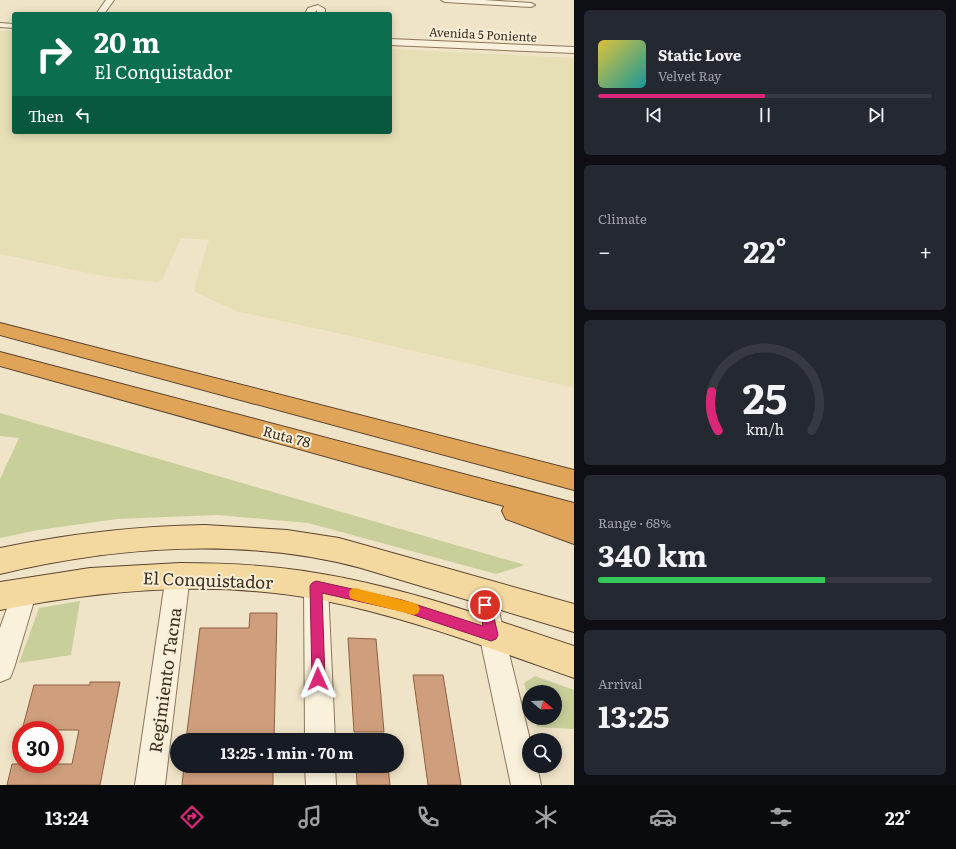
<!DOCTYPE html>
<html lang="en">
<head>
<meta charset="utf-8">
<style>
  :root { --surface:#171b24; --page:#242831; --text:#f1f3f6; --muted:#9ea1a6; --line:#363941; --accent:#db2777 }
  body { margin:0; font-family:Literata,serif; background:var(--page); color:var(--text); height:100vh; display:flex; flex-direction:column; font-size:15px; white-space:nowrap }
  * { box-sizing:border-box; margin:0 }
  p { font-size:13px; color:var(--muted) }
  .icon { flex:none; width:22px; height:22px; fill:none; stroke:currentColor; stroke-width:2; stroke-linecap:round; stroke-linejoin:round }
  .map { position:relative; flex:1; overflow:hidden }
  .side { display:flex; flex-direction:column; gap:10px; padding:10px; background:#0d0f14; width:382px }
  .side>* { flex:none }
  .banner { position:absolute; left:12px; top:12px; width:380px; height:122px; border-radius:4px; box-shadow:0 2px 10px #0003; background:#0b6e4f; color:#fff; overflow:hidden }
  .needle { width:26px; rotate:109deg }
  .tools { position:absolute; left:522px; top:685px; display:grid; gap:8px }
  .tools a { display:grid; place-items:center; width:40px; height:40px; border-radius:50%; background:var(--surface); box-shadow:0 2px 10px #0003; font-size:20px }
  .speed { position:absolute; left:12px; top:721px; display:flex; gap:8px; font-size:20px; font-weight:700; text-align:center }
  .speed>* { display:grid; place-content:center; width:52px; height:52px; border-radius:50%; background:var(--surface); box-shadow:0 2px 10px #0003; line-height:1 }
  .speed .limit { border:6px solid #d22; background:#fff; color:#111 }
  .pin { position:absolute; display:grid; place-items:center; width:34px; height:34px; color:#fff; margin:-17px; border:2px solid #fff; border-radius:50%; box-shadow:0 1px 4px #0007 }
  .me { position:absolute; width:44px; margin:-22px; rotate:359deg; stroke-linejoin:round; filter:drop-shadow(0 0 3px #0008) }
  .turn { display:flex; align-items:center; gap:14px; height:84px; padding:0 16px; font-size:18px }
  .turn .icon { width:52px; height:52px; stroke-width:2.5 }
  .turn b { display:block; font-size:28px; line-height:34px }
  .then { display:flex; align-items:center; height:38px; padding:0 16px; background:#0003; gap:8px; font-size:15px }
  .big { font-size:30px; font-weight:700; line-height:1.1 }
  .side .tile { flex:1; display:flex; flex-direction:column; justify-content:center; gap:6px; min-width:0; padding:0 14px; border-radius:6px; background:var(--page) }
  .side .dial { align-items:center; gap:0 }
  .dial svg { height:104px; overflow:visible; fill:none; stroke:var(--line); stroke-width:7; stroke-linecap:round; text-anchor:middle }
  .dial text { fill:var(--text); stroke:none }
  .song { display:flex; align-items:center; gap:12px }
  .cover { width:48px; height:48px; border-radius:6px; background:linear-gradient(135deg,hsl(50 70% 55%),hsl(180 70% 35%)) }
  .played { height:4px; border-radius:2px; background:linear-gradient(90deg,var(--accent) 50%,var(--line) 50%) }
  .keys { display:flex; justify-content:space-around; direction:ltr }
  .heat { display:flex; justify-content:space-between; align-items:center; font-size:22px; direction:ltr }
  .charge { height:6px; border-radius:3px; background:linear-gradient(90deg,#34c759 68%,var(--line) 0) }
  .trip { position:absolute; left:170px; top:733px; width:234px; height:40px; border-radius:20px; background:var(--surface); box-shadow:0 2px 10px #0003; font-weight:700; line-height:40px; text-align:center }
  .tab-bar { display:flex; height:64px; justify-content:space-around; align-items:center; background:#090b0e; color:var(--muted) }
  .tab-bar .icon { width:28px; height:28px }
  .tab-bar .current { color:var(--accent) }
  .tab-bar b { font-size:18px; color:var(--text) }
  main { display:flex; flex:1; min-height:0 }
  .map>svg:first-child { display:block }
</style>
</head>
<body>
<main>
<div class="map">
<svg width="574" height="785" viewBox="0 0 574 785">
  <rect width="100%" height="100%" fill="#f0e4c8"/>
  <path fill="#e6deb5" d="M 0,31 L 14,31 L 14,132 L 390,132 L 390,49 L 574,58 L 574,388 L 337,333 L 236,311 L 195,292 L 195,285 L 209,240 L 181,238 L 162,280 L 157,282 L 107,277 L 0,254 Z"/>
  <path fill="#c9cf9b" d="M 0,413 L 525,565 L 496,574 L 308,523 L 218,515 L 117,519 L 38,530 L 0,538 L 0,479 L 19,438 L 0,436 Z
    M 80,601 L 71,655 L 19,663 L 39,608 Z
    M 535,676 L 574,690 L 574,729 L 537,727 L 534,718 L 555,718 L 555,692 L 529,692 L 529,700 L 524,683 Z"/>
  <path fill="#cf9f7d" stroke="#8d5f41" d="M 250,613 L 277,613 L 274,740 L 186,740 L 200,628 L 249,628 Z
    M 348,638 L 376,639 L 384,732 L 354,732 Z
    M 413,675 L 443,675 L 461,785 L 428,785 Z
    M 90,682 L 120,682 L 100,785 L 7,785 L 12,764 L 72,764 L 79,730 L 22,730 L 34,685 L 90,685 Z
    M 184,766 L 273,766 L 273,785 L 182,785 Z
    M 356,766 L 388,766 L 390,785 L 357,785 Z"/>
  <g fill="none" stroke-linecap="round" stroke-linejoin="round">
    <g stroke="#8d765c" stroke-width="2">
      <path id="minor" d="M 106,0 L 114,0 L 104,14 L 96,14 Z
        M 441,0 L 484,0 L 531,3 L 535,5 L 531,7 L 445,2 Z
        M 318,5 L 325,9 L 325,14 L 317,14 L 317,10 L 313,14 L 305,14 L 308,8 Z
        M 0,23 L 14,24 L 14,28 L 0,27 Z
        M 390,39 L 574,47 L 574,53 L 390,45 Z
        M 178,564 L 187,567 L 190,575 L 165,785 L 135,785 L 166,575 L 169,567 Z
        M 316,575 L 325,579 L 328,587 L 335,740 L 305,740 L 304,587 L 307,579 Z
        M 25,579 L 34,583 L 37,591 L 14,668 L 10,678 L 0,682 L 0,628 L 16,583 Z
        M 482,579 L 491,583 L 494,591 L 530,740 L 529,740 L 529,766 L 537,766 L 541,785 L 511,785 L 470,591 L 473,583 Z
        M 305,766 L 335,766 L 336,785 L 306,785 Z"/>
    </g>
    <g stroke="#5b4430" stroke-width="2">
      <path id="major" d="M 205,525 L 287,530 L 339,538 L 574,604 L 574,632 L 361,568 C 244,537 117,546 0,574 L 0,548 C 68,534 135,526 205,525 Z
        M 180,563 C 225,563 271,565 316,573 C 404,587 489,618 574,646 L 574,678 C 489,648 405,616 316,599 C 211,580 104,590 0,610 L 0,582 L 90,568 Z"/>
    </g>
    <g stroke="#5b4430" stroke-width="2">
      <path id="highway" d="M 0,323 L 574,470 L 574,490 L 0,335 Z
        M 0,352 L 574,503 L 574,544 L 506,519 L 502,511 L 504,506 L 0,366 Z"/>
    </g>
    <use href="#minor" fill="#faf1dc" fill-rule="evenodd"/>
    <use href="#major" fill="#f3d9a0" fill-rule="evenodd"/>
    <use href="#highway" fill="#e0a458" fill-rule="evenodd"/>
  </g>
  <path fill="#db2777" stroke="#8e194d" d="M 316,581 L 402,600 L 483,626 L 479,605 L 481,601 L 485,600 L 489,601 L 491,605 L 498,635 L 496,639 L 491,641 L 402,611 L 322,593 L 325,679 L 323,683 L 318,685 L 313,683 L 312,679 L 310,586 L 312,583 Z"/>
  <path fill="#f59e0b" d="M 355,588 L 414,603 L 418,605 L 420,609 L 418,613 L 414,615 L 355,600 L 350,598 L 349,594 L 350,590 Z"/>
  <g text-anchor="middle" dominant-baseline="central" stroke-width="4" stroke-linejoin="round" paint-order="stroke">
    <g font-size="12" fill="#3d2e20" stroke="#f7eed8">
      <text transform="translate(483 34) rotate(3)">Avenida 5 Poniente</text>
    </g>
    <g font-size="14" fill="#3d2e20" stroke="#f7eed8">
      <text transform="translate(287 436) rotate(15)">Ruta 78</text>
    </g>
    <g font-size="17" fill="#3d2e20" stroke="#f7eed8">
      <text transform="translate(208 579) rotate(2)">El Conquistador</text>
      <text transform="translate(164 680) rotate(-82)">Regimiento Tacna</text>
    </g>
  </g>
</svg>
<div class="tools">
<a><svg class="needle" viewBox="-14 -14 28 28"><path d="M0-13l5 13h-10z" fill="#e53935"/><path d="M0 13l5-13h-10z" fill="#9ea1a6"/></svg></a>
<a><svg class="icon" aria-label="search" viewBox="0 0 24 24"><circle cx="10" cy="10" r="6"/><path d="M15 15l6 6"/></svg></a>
</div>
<div class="speed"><div class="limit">30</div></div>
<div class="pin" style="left:485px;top:605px;background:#d93025"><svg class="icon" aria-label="arrive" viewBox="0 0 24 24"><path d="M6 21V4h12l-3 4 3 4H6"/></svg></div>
<svg class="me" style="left:318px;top:679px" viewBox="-20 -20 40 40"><path d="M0-17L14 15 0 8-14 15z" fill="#db2777" stroke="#fff" stroke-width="4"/></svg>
<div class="trip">13:25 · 1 min · 70 m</div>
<div class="banner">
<div class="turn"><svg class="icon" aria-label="right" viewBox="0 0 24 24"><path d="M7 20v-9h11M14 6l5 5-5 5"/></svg><div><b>20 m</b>El Conquistador</div></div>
<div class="then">Then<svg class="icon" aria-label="left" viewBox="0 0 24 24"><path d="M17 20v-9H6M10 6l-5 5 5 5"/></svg></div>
</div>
</div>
<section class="side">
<div class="tile">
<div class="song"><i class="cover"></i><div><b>Static Love</b><p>Velvet Ray</p></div></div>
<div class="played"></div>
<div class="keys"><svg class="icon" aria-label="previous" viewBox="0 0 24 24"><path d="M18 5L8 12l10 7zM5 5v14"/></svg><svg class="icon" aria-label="pause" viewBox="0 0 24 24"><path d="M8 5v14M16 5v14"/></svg><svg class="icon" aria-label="next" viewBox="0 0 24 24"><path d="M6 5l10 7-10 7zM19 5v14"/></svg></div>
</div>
<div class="tile"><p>Climate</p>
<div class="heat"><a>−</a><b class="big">22°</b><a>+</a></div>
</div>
<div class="tile dial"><svg viewBox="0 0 100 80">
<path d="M14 69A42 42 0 1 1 86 69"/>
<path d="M14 69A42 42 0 0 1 9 39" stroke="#db2777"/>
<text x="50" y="56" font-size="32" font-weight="700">25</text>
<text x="50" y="72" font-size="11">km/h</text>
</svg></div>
<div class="tile"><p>Range · 68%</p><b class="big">340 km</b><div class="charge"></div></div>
<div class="tile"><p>Arrival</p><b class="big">13:25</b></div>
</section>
</main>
<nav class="tab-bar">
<b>13:24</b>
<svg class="icon current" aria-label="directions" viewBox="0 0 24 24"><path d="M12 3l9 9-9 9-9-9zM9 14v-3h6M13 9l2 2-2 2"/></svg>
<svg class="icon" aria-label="music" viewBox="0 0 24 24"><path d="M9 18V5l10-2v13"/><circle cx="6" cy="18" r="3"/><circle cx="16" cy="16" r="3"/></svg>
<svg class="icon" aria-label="phone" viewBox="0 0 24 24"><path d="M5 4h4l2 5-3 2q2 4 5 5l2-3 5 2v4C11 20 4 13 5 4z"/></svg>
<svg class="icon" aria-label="climate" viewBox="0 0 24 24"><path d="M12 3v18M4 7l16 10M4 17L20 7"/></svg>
<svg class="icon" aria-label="car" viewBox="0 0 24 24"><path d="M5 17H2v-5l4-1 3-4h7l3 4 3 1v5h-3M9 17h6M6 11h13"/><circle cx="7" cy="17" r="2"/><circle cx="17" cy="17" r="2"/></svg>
<svg class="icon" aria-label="filters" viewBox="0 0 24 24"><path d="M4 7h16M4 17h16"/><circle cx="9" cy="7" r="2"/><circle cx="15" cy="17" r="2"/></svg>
<b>22°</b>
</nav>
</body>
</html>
